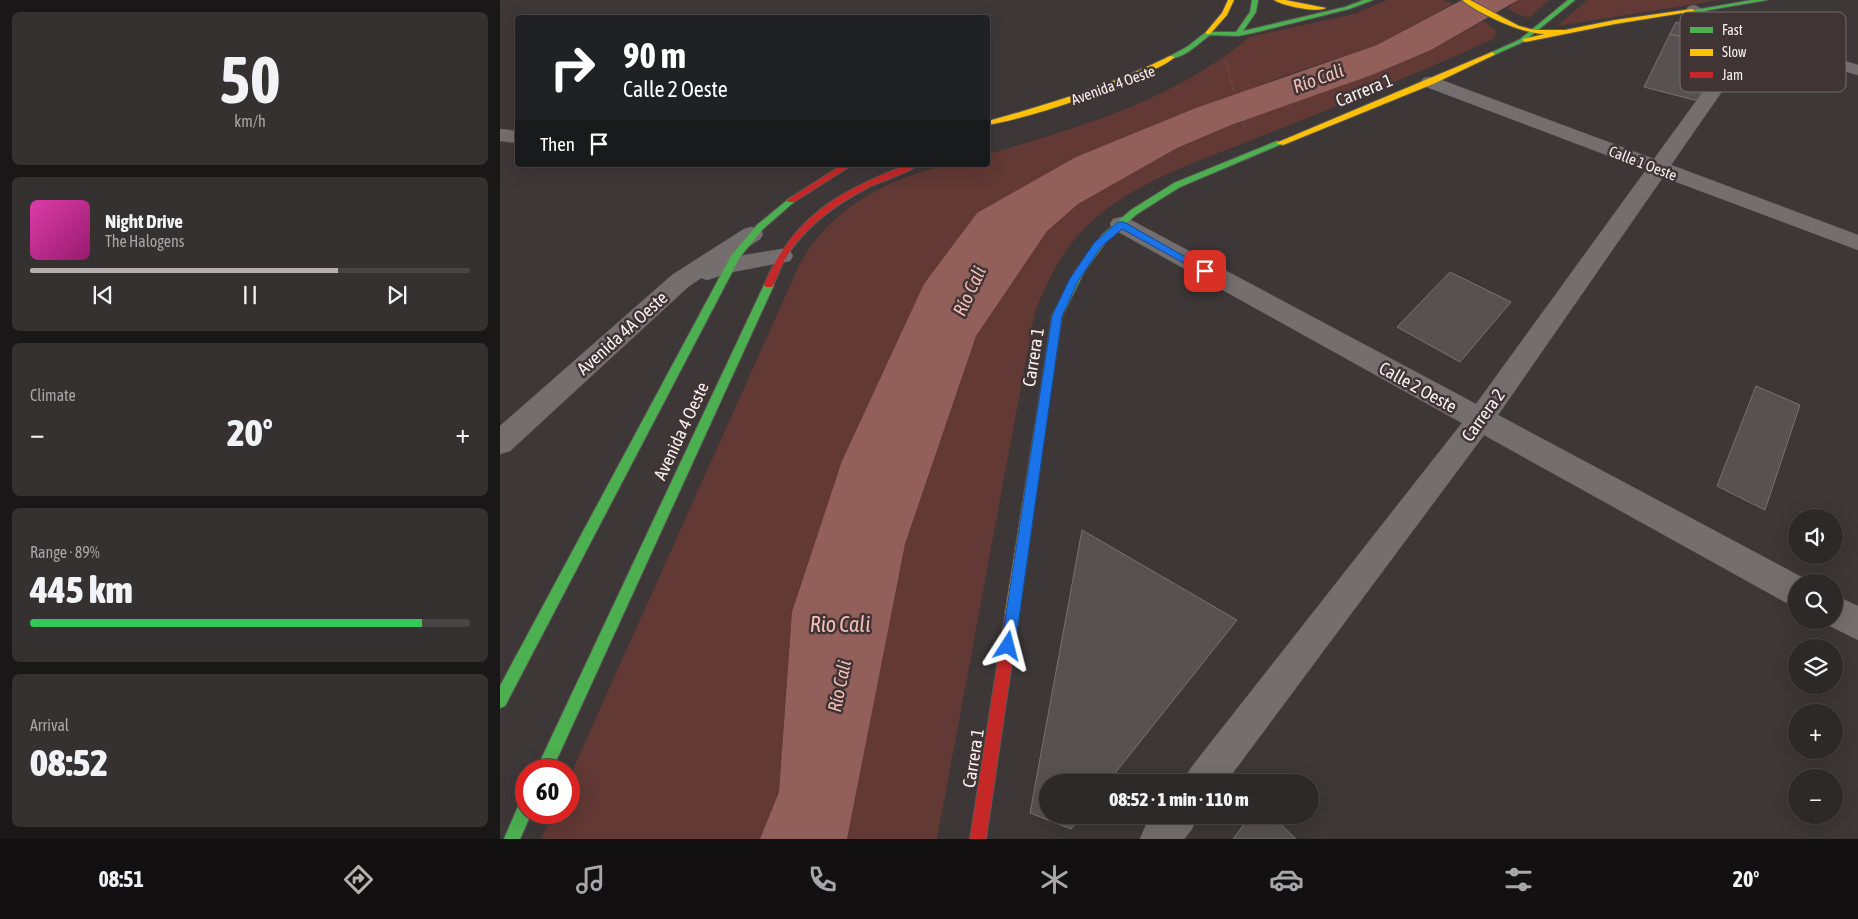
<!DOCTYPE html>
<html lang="en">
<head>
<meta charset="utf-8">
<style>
  :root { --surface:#2e2929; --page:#363131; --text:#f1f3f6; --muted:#a7a6a8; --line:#494546; --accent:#b7b0af }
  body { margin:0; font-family:"Asap Condensed",sans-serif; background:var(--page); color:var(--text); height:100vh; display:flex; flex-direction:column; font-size:19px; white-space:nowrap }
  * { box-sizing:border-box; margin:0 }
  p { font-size:16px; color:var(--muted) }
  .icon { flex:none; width:28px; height:28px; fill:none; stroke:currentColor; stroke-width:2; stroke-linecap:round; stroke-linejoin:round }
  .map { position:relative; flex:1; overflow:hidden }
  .side { display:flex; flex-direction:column; gap:12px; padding:12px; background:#191717; width:500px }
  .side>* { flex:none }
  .hud { position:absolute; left:15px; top:15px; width:475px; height:152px; border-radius:5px; box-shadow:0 5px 20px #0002,0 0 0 1px var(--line); background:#202124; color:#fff; overflow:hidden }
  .fabs { position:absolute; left:1288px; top:509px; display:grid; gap:10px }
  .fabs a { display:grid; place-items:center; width:55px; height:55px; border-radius:50%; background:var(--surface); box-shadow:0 5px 20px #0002,0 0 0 1px var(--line); font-size:25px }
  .speed { position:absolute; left:15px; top:759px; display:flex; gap:10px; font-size:25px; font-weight:700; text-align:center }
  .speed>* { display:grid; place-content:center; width:65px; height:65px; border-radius:50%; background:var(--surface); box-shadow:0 5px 20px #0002,0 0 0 1px var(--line); line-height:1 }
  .speed .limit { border:8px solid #d22; background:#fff; color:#111 }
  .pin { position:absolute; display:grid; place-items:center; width:42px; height:42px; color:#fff; margin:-21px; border-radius:10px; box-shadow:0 2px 8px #0006 }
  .me { position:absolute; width:55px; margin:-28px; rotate:9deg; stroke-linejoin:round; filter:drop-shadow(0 0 4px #0008) }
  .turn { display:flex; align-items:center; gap:18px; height:105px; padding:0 25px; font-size:22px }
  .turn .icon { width:65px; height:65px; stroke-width:2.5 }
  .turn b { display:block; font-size:35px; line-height:42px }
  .then { display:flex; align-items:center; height:48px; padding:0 25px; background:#0003; gap:10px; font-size:19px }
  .big { font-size:38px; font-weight:800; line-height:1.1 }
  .side .tile { flex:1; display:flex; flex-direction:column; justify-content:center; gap:8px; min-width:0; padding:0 18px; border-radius:8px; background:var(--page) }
  .side .dial { align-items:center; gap:0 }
  .dial b { font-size:65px; line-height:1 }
  .song { display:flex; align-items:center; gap:15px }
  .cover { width:60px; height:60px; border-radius:8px; background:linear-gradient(135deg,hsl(320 70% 55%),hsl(320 70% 35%)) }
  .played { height:5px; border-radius:2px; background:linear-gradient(90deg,var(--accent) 70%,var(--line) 70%) }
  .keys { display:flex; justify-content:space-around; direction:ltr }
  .heat { display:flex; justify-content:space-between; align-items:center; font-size:28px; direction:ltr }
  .charge { height:8px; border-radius:4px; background:linear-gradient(90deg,#34c759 89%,var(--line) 0) }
  .trip { position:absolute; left:539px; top:774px; width:280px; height:50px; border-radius:25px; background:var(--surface); box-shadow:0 5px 20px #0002,0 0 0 1px var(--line); font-weight:800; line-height:50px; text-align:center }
  .dock { display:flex; height:80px; justify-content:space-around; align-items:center; background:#121010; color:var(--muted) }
  .dock .icon { width:35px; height:35px }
  .dock .current { color:var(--accent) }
  .dock b { font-size:22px; color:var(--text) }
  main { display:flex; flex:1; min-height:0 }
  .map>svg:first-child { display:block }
</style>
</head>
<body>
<main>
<section class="side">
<div class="tile dial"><b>50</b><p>km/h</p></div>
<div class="tile">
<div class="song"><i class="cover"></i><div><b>Night Drive</b><p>The Halogens</p></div></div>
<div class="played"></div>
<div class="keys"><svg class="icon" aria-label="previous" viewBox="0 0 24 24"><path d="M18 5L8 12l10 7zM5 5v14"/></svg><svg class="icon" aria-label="pause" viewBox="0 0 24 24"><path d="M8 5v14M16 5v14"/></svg><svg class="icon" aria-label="next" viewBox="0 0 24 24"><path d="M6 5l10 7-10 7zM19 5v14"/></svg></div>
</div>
<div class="tile"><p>Climate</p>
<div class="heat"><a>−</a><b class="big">20°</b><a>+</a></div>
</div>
<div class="tile"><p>Range · 89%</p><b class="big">445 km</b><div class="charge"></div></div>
<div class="tile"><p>Arrival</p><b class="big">08:52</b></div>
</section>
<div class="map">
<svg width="1358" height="839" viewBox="0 0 1358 839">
  <rect width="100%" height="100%" fill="#3d3737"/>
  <path fill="#623934" d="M 887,0 L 944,0 L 953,4 L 877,45 L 787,75 L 576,157 L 292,612 L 279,792 L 260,839 L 41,839 L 53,813 L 69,812 L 69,778 L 297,270 C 325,211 386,178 449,165 C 461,163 475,165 488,165 L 488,154 C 563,132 638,111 705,69 C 721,59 735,50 748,37 L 854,14 Z
    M 1018,0 L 1049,0 L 1029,18 L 1017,14 L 1007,8 Z
    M 1087,0 L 1220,0 L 1057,26 Z
    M 983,21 L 995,29 L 996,35 L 993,39 C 916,74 838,106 759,137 C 705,159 644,178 599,215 C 566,243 551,272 535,312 L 437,839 L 347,839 L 405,544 L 476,336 L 547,231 L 578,204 L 677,148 L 731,125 L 872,75 L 931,50 Z"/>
  <path fill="#935f5a" d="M 962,0 L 1018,0 L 931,50 L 872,75 L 731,125 L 677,148 L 578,204 L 547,231 L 476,336 L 405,544 L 347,839 L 260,839 L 279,792 L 292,612 L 342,461 L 424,284 L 477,213 L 576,157 L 696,108 L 877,45 Z"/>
  <path fill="#575251" stroke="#777171" d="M 1176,22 L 1187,25 L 1188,22 L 1218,29 L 1216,33 L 1224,35 L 1220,45 L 1170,34 Z
    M 1170,34 L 1220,45 L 1198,101 L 1144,87 Z
    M 950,272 L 1011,302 L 960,362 L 897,327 Z
    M 1256,386 L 1300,405 L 1265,510 L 1217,486 Z
    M 582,530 L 737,620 L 608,782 L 548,782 L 548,815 L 582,815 L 571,829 L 530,813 Z
    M 751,815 L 771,815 L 796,839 L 733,839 Z"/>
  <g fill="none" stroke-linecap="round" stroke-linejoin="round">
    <g stroke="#5a5656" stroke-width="1">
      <path id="street" d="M 1194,5 L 1256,35 L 1358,65 L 1358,75 L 1254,45 L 1171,165 L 1358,235 L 1358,250 L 1163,177 L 998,415 L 1307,580 L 1308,582 L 1296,582 L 1296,606 L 1285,602 L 984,435 L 726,782 L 684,782 L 690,769 L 962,423 L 613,229 L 610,224 L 613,219 L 621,217 L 629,219 L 976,404 L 1146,170 L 924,86 L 921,82 L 924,78 L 930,77 L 936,78 L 1154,159 L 1240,41 L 1188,13 L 1186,10 L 1188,7 Z
        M 0,129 L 18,131 L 18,143 L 0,141 Z
        M 252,227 L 260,229 L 263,234 L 260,239 L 233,257 L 282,249 L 290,251 L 293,256 L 290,261 L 232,272 L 207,280 L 201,278 L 188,287 L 10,451 L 0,454 L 0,426 L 172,275 L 244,229 Z
        M 1334,595 L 1358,606 L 1358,640 L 1322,622 L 1321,620 L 1334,620 Z
        M 654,815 L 697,815 L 692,829 L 684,839 L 640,839 L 646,825 Z"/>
    </g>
    <g stroke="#5a5656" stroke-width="2">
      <path id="fast" d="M 752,0 L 758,0 L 756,12 L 743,31 L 845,7 L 864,0 L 873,0 L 849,9 L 753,33 L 738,36 L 710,35 C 699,43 684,59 670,58 L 670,56 L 687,47 L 706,32 L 736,32 L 750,12 Z
        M 1068,0 L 1075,0 L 1023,42 L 994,55 L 990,55 L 990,53 L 1019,40 Z
        M 1252,0 L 1267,0 L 1192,13 L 1189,11 Z
        M 777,141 L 784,143 L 680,187 L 637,214 L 608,239 L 584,272 L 562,316 L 550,394 L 545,398 L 541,397 L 540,394 L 552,316 L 575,271 L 602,235 L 631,210 L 674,183 Z
        M 291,197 L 295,200 L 294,202 L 263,229 L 240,257 L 5,706 L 0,708 L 0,686 L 231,256 L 257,225 Z
        M 269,282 L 274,285 L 52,770 L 36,770 L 264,285 Z
        M 26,800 L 26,812 L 32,812 L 20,839 L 4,839 L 20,802 Z"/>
    </g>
    <g stroke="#5a5656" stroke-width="2">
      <path id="slow" d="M 728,0 L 734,0 L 727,15 L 710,34 L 706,34 L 706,32 L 722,13 Z
        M 774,0 L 785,0 L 826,8 C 817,13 783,6 774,0 Z
        M 962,0 L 970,0 L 1019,26 L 1034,30 L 1065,30 L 1115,20 L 1192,9 L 1195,11 L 1115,24 L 1025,42 L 1022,40 L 1023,39 L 1045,34 C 1023,34 979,14 962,0 Z
        M 992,52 L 995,54 L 994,55 L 933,84 L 783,145 L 776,143 Z
        M 670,56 L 675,57 C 666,65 652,70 641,75 C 596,95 536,116 488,125 L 488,121 C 550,104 611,85 670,56 Z
        M 545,390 L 550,394 L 519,615 L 517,620 L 512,621 L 507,620 L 505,615 L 540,394 Z"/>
    </g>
    <g stroke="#5a5656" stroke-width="2">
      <path id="jam" d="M 342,165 L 352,165 L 294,202 L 288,202 L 287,200 Z
        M 407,165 L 418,165 C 408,173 382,181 369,187 C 336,204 304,227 285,259 C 280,268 277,278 272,287 L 266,287 L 264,285 C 294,216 339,191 407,165 Z
        M 512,609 L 517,610 L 519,615 L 486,839 L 470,839 L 505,615 L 507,610 Z"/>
    </g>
    <path stroke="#777272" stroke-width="2" stroke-dasharray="0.5 2.5" stroke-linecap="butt" d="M 725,60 L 745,128"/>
    <use href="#street" fill="#746f6e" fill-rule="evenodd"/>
    <use href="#fast" fill="#4caf50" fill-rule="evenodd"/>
    <use href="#slow" fill="#ffc107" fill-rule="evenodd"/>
    <use href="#jam" fill="#c62828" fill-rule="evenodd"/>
  </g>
  <path fill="#1a73e8" stroke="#114b97" d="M 618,222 L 624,222 L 710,271 L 705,274 L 702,273 L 622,229 L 601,247 L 578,281 L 562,316 L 515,646 L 513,650 L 508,652 L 503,650 L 501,646 L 552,316 L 569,280 L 594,243 Z"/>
  <g text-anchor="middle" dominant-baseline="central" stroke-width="5" stroke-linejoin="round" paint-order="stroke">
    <g font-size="15" fill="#f8f1f0" stroke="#403534">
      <text transform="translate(613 85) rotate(-20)">Avenida 4 Oeste</text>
      <text transform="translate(1143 163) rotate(21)">Calle 1 Oeste</text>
    </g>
    <g font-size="18" fill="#f8f1f0" stroke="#403534">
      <text transform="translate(864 90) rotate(-22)">Carrera 1</text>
      <text transform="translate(122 333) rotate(-42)">Avenida 4A Oeste</text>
      <text transform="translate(533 357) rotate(-81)">Carrera 1</text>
      <text transform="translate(918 387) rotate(29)">Calle 2 Oeste</text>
      <text transform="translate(983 415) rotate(-54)">Carrera 2</text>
      <text transform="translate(181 431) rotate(-65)">Avenida 4 Oeste</text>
      <text transform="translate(473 758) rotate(-81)">Carrera 1</text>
    </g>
    <g font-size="19" font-style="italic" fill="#f5bfb9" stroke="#403534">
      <text transform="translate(818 78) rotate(-20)">Río Cali</text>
      <text transform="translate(469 291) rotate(-65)">Río Cali</text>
      <text transform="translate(339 686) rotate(-78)">Río Cali</text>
    </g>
    <g font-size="22" font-style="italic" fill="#f5bfb9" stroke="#403534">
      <text x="340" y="624">Rio Cali</text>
    </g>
  </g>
  <rect x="1180" y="12" width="166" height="80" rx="8" fill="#403534" stroke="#776d6c" stroke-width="1"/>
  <rect x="1190" y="27" width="23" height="6" fill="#4caf50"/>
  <rect x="1190" y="49" width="23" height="7" fill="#ffc107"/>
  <rect x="1190" y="72" width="23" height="6" fill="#c62828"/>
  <g font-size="14" fill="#f8f1f0">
    <text x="1222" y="35">Fast</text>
    <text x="1222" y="57">Slow</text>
    <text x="1222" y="80">Jam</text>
  </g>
</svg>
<div class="fabs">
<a><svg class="icon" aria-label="sound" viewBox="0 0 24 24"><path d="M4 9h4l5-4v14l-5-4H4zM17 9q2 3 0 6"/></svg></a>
<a><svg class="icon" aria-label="search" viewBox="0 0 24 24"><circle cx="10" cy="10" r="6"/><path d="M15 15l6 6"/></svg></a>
<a><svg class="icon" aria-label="layers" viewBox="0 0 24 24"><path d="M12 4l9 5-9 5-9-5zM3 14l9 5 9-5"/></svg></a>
<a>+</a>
<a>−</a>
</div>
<div class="speed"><div class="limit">60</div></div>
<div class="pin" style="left:705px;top:271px;background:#d93025"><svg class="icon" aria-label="arrive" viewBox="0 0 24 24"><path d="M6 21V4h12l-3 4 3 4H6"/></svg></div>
<svg class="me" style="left:508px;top:646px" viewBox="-20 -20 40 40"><path d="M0-17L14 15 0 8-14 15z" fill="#1a73e8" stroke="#fff" stroke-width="4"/></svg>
<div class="trip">08:52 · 1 min · 110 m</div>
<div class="hud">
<div class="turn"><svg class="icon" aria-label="right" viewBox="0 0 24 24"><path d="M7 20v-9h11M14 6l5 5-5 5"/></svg><div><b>90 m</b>Calle 2 Oeste</div></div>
<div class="then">Then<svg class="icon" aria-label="arrive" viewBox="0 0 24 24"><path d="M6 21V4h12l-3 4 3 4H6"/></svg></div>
</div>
</div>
</main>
<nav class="dock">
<b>08:51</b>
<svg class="icon current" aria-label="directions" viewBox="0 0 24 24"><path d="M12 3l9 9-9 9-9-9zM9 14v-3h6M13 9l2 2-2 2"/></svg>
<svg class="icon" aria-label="music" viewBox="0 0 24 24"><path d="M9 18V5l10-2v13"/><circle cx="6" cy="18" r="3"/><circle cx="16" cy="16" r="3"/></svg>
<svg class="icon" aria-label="phone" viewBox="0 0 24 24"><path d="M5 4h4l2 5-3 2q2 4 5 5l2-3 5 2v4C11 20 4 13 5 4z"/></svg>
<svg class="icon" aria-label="climate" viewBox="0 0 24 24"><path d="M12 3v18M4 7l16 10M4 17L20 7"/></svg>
<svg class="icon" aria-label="car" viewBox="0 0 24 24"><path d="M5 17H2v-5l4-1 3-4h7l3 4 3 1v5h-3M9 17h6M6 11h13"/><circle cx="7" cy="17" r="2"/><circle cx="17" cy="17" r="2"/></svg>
<svg class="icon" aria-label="filters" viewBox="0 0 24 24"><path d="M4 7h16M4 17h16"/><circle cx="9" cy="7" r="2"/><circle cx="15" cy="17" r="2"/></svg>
<b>20°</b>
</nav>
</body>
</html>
